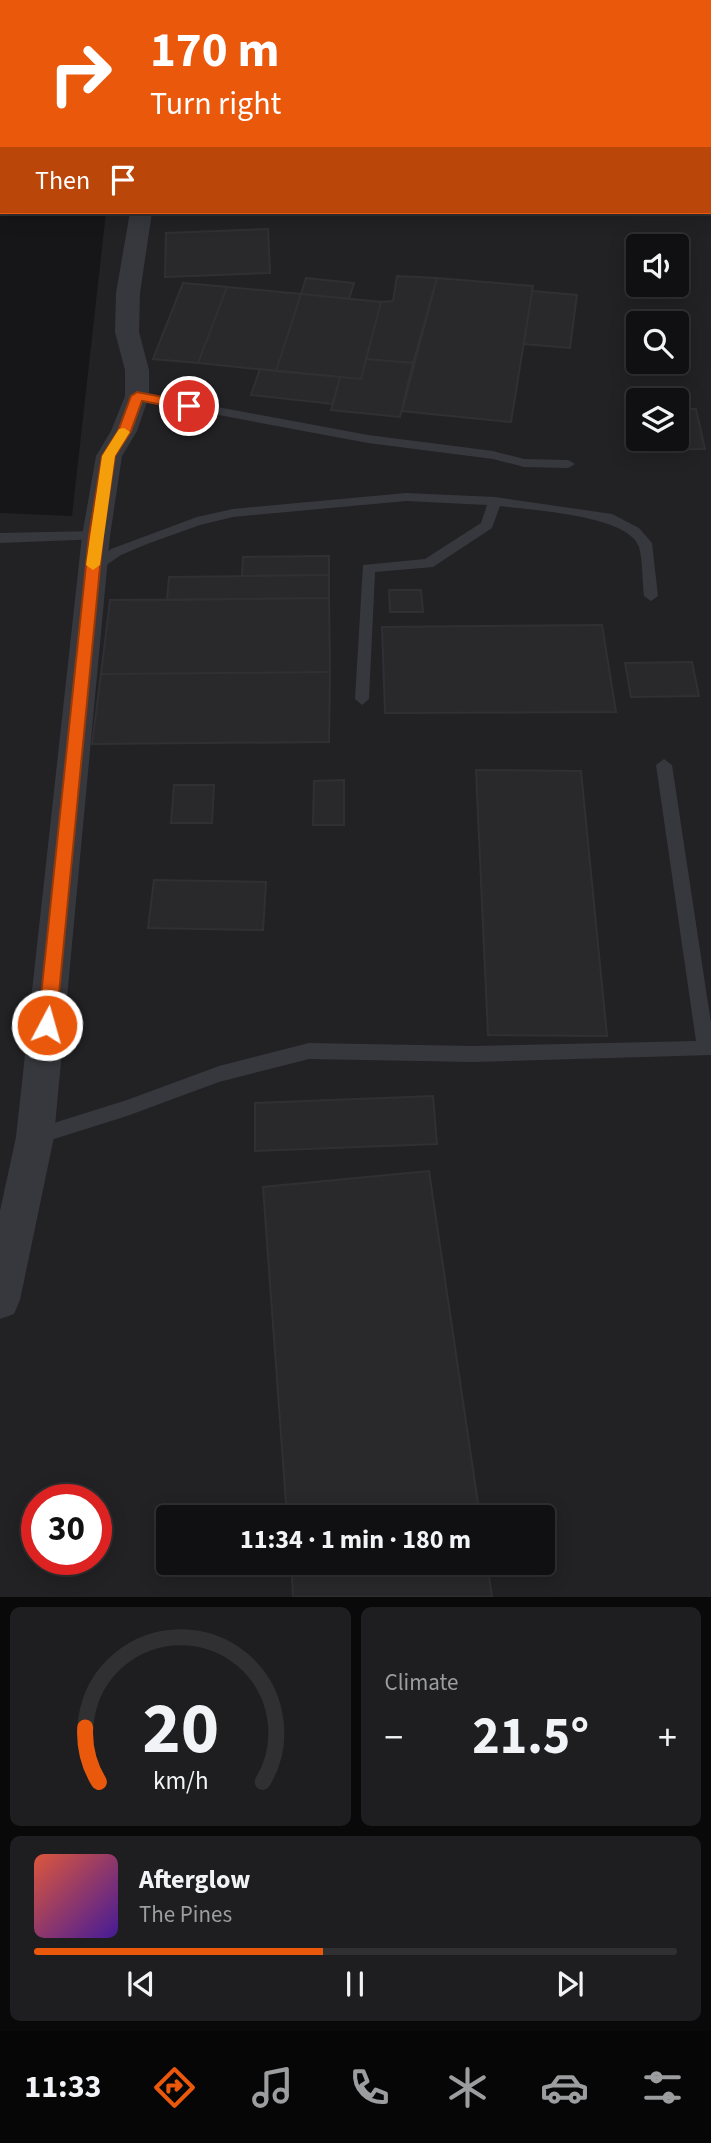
<!DOCTYPE html>
<html lang="en">
<head>
<meta charset="utf-8">
<style>
  :root { --surface:#101012; --page:#1e1e20; --text:#f1f3f6; --muted:#9c9d9f; --line:#303032; --accent:#ea580c }
  body { margin:0; font-family:"Source Sans 3",sans-serif; background:var(--page); color:var(--text); height:100vh; display:flex; flex-direction:column; font-size:26px; white-space:nowrap }
  * { box-sizing:border-box; margin:0 }
  p { font-size:23px; color:var(--muted) }
  .icon { flex:none; width:38px; height:38px; fill:none; stroke:currentColor; stroke-width:2; stroke-linecap:round; stroke-linejoin:round }
  .map { position:relative; height:1597px; overflow:hidden }
  .panel { display:flex; flex-direction:column; gap:10px; padding:10px; background:#09090a; flex:1 }
  .panel>* { flex:none }
  .top-card { position:absolute; left:0px; top:0px; width:712px; height:214px; box-shadow:0 4px 18px #0003,0 0 0 2px var(--line); background:#ea580c; color:#fff; overflow:hidden }
  .buttons { position:absolute; left:626px; top:234px; display:grid; gap:14px }
  .buttons a { display:grid; place-items:center; width:63px; height:63px; border-radius:7px; background:var(--surface); box-shadow:0 4px 18px #0003,0 0 0 2px var(--line); font-size:35px }
  .speed { position:absolute; left:21px; top:1484px; display:flex; gap:14px; font-size:35px; font-weight:700; text-align:center }
  .speed>* { display:grid; place-content:center; width:91px; height:91px; border-radius:50%; background:var(--surface); box-shadow:0 4px 18px #0003,0 0 0 2px var(--line); line-height:1 }
  .speed .limit { border:10px solid #d22; background:#fff; color:#111 }
  .pin { position:absolute; display:grid; place-items:center; width:60px; height:60px; color:#fff; margin:-30px; border:4px solid #fff; border-radius:50%; box-shadow:0 2px 7px #0007 }
  .me { position:absolute; width:77px; margin:-38px; rotate:6deg; stroke-linejoin:round; filter:drop-shadow(0 0 5px #0008) }
  .turn { display:flex; align-items:center; gap:24px; height:147px; padding:0 35px; font-size:32px }
  .turn .icon { width:91px; height:91px; stroke-width:2.5 }
  .turn b { display:block; font-size:49px; line-height:60px }
  .then { display:flex; align-items:center; height:66px; padding:0 35px; background:#0003; gap:14px; font-size:26px }
  .big { font-size:52px; font-weight:700; line-height:1.1 }
  .panel .tile { flex:1; display:flex; flex-direction:column; justify-content:center; gap:10px; min-width:0; padding:0 24px; border-radius:10px; background:var(--page) }
  .panel .dial { align-items:center; gap:0 }
  .dial svg { height:182px; overflow:visible; fill:none; stroke:var(--line); stroke-width:7; stroke-linecap:round; text-anchor:middle }
  .dial text { fill:var(--text); stroke:none }
  .song { display:flex; align-items:center; gap:21px }
  .cover { width:84px; height:84px; border-radius:10px; background:linear-gradient(135deg,hsl(10 70% 55%),hsl(260 70% 35%)) }
  .played { height:7px; border-radius:4px; background:linear-gradient(90deg,var(--accent) 45%,var(--line) 45%) }
  .keys { display:flex; justify-content:space-around; direction:ltr }
  .heat { display:flex; justify-content:space-between; align-items:center; font-size:38px; direction:ltr }
  .panel .tiles { flex:1; display:grid; gap:10px; grid-template-columns:1fr 1fr }
  .tile:last-child { grid-column:span 2 }
  .trip { position:absolute; left:156px; top:1505px; width:399px; height:70px; border-radius:7px; background:var(--surface); box-shadow:0 4px 18px #0003,0 0 0 2px var(--line); font-weight:700; line-height:70px; text-align:center }
  .tab-bar { display:flex; height:112px; justify-content:space-around; align-items:center; background:#060607; color:var(--muted) }
  .tab-bar .icon { width:49px; height:49px }
  .tab-bar .selected { color:var(--accent) }
  .tab-bar b { font-size:32px; color:var(--text) }
  .map>svg:first-child { display:block }
</style>
</head>
<body>
<div class="map">
<svg width="711" height="1597" viewBox="0 0 711 1597">
  <rect width="100%" height="100%" fill="#161618"/>
  <path fill="#222225" fill-rule="evenodd" d="M 0,0 L 711,0 L 711,1597 L 0,1597 L 0,513 L 72,516 L 106,212 L 710,212 L 710,2 L 2,2 L 2,135 ZM 639,247 L 677,247 L 677,285 L 639,285 ZM 639,324 L 677,324 L 677,362 L 639,362 ZM 639,401 L 677,401 L 677,439 L 639,439 ZM 37,1500 L 96,1500 L 96,1559 L 37,1559 ZM 168,1517 L 542,1517 L 542,1563 L 168,1563 Z"/>
  <path fill="#29292c" stroke="#303034" stroke-width="2" d="M 268,229 L 270,273 L 165,277 L 166,233 Z
    M 397,276 L 437,278 L 413,363 L 366,359 L 381,302 L 393,301 Z
    M 306,278 L 354,283 L 349,299 L 301,294 Z
    M 437,278 L 533,286 L 511,422 L 402,411 Z
    M 183,283 L 227,287 L 198,363 L 153,359 Z
    M 227,287 L 301,294 L 276,371 L 198,363 Z
    M 532,291 L 577,295 L 570,348 L 524,344 Z
    M 301,294 L 381,302 L 361,379 L 276,371 Z
    M 366,359 L 413,363 L 400,417 L 331,410 L 340,377 L 361,379 Z
    M 260,369 L 340,377 L 333,404 L 251,395 Z
    M 677,409 L 696,409 L 705,449 L 641,450 L 639,439 L 677,439 Z
    M 329,556 L 329,575 L 242,576 L 243,557 Z
    M 329,575 L 329,598 L 167,600 L 169,577 Z
    M 389,590 L 421,590 L 423,612 L 390,612 Z
    M 329,598 L 330,672 L 101,674 L 110,600 Z
    M 602,625 L 616,712 L 385,713 L 382,627 Z
    M 692,662 L 699,696 L 631,697 L 625,663 Z
    M 330,672 L 329,742 L 92,744 L 101,674 Z
    M 476,770 L 581,771 L 607,1036 L 488,1035 Z
    M 344,780 L 344,825 L 313,825 L 314,781 Z
    M 174,785 L 214,785 L 212,823 L 171,823 Z
    M 154,880 L 266,882 L 263,930 L 148,928 Z
    M 433,1096 L 437,1144 L 255,1151 L 255,1103 Z
    M 429,1171 L 480,1517 L 287,1517 L 263,1187 Z
    M 291,1563 L 487,1563 L 492,1597 L 293,1597 Z"/>
  <g fill="none" stroke-linecap="round" stroke-linejoin="round">
    <path fill="#37383d" fill-rule="evenodd" d="M 426,0 L 492,0 L 425,2 Z
      M 618,0 L 635,0 L 636,2 L 620,2 Z
      M 710,81 L 711,81 L 711,89 L 710,89 Z
      M 0,95 L 2,95 L 2,102 L 0,102 Z
      M 137,392 L 368,435 L 493,451 L 524,459 L 568,460 L 575,464 L 568,468 L 524,467 L 493,459 L 368,443 L 133,399 L 131,396 Z
      M 406,493 L 495,497 L 612,514 L 639,528 L 652,543 L 658,596 L 651,601 L 644,596 C 642,580 643,562 639,547 C 629,515 529,510 500,506 L 492,528 L 433,567 L 375,572 L 369,699 L 362,705 L 355,699 L 363,565 L 425,559 L 481,523 L 487,505 L 406,501 L 233,517 L 200,525 L 147,544 L 121,555 L 93,574 L 86,569 L 111,549 L 197,517 L 233,509 Z
      M 96,531 L 101,533 L 103,536 L 101,539 L 0,543 L 0,533 Z
      M 664,759 L 672,765 L 711,1023 L 711,1055 L 473,1062 L 309,1059 L 219,1082 L 127,1116 L 35,1145 L 28,1143 L 26,1137 L 28,1131 L 35,1129 L 127,1100 L 219,1066 L 309,1043 L 473,1046 L 696,1041 L 656,765 Z"/>
    <path fill="#37383d" fill-rule="evenodd" d="M 168,0 L 186,0 L 186,2 L 168,2 Z
      M 130,212 L 152,212 L 140,293 L 139,332 L 149,370 L 149,396 L 137,431 L 122,456 L 110,536 L 54,1137 L 20,1300 L 14,1314 L 0,1319 L 0,1211 L 16,1137 L 82,536 L 96,456 L 111,431 L 125,396 L 125,370 L 115,332 L 116,293 Z"/>
  </g>
  <path fill="#ea580c" stroke="#983908" stroke-width="2" d="M 137,392 L 189,402 L 195,406 L 189,410 L 142,401 L 131,431 L 115,456 L 103,536 L 56,1025 L 53,1031 L 47,1033 L 41,1031 L 38,1025 L 89,536 L 102,456 L 118,431 L 131,396 Z"/>
  <path fill="#f59e0b" d="M 124,428 L 130,432 L 115,456 L 100,565 L 93,570 L 86,565 L 102,456 L 119,429 Z"/>
</svg>
<div class="buttons">
<a><svg class="icon" aria-label="sound" viewBox="0 0 24 24"><path d="M4 9h4l5-4v14l-5-4H4zM17 9q2 3 0 6"/></svg></a>
<a><svg class="icon" aria-label="search" viewBox="0 0 24 24"><circle cx="10" cy="10" r="6"/><path d="M15 15l6 6"/></svg></a>
<a><svg class="icon" aria-label="layers" viewBox="0 0 24 24"><path d="M12 4l9 5-9 5-9-5zM3 14l9 5 9-5"/></svg></a>
</div>
<div class="speed"><div class="limit">30</div></div>
<div class="pin" style="left:189px;top:406px;background:#d93025"><svg class="icon" aria-label="arrive" viewBox="0 0 24 24"><path d="M6 21V4h12l-3 4 3 4H6"/></svg></div>
<svg class="me" style="left:47px;top:1025px" viewBox="-20 -20 40 40"><circle r="17" fill="#ea580c" stroke="#fff" stroke-width="3"/><path d="M0-11L8 9 0 5-8 9z" fill="#fff"/></svg>
<div class="trip">11:34 · 1 min · 180 m</div>
<div class="top-card">
<div class="turn"><svg class="icon" aria-label="right" viewBox="0 0 24 24"><path d="M7 20v-9h11M14 6l5 5-5 5"/></svg><div><b>170 m</b>Turn right</div></div>
<div class="then">Then<svg class="icon" aria-label="arrive" viewBox="0 0 24 24"><path d="M6 21V4h12l-3 4 3 4H6"/></svg></div>
</div>
</div>
<section class="panel">
<div class="tiles">
<div class="tile dial"><svg viewBox="0 0 100 80">
<path d="M14 69A42 42 0 1 1 86 69"/>
<path d="M14 69A42 42 0 0 1 8 45" stroke="#ea580c"/>
<text x="50" y="56" font-size="32" font-weight="700">20</text>
<text x="50" y="72" font-size="11">km/h</text>
</svg></div>
<div class="tile"><p>Climate</p>
<div class="heat"><a>−</a><b class="big">21.5°</b><a>+</a></div>
</div>
<div class="tile">
<div class="song"><i class="cover"></i><div><b>Afterglow</b><p>The Pines</p></div></div>
<div class="played"></div>
<div class="keys"><svg class="icon" aria-label="previous" viewBox="0 0 24 24"><path d="M18 5L8 12l10 7zM5 5v14"/></svg><svg class="icon" aria-label="pause" viewBox="0 0 24 24"><path d="M8 5v14M16 5v14"/></svg><svg class="icon" aria-label="next" viewBox="0 0 24 24"><path d="M6 5l10 7-10 7zM19 5v14"/></svg></div>
</div>
</div>
</section>
<nav class="tab-bar">
<b>11:33</b>
<svg class="icon selected" aria-label="directions" viewBox="0 0 24 24"><path d="M12 3l9 9-9 9-9-9zM9 14v-3h6M13 9l2 2-2 2"/></svg>
<svg class="icon" aria-label="music" viewBox="0 0 24 24"><path d="M9 18V5l10-2v13"/><circle cx="6" cy="18" r="3"/><circle cx="16" cy="16" r="3"/></svg>
<svg class="icon" aria-label="phone" viewBox="0 0 24 24"><path d="M5 4h4l2 5-3 2q2 4 5 5l2-3 5 2v4C11 20 4 13 5 4z"/></svg>
<svg class="icon" aria-label="climate" viewBox="0 0 24 24"><path d="M12 3v18M4 7l16 10M4 17L20 7"/></svg>
<svg class="icon" aria-label="car" viewBox="0 0 24 24"><path d="M5 17H2v-5l4-1 3-4h7l3 4 3 1v5h-3M9 17h6M6 11h13"/><circle cx="7" cy="17" r="2"/><circle cx="17" cy="17" r="2"/></svg>
<svg class="icon" aria-label="filters" viewBox="0 0 24 24"><path d="M4 7h16M4 17h16"/><circle cx="9" cy="7" r="2"/><circle cx="15" cy="17" r="2"/></svg>
</nav>
</body>
</html>
